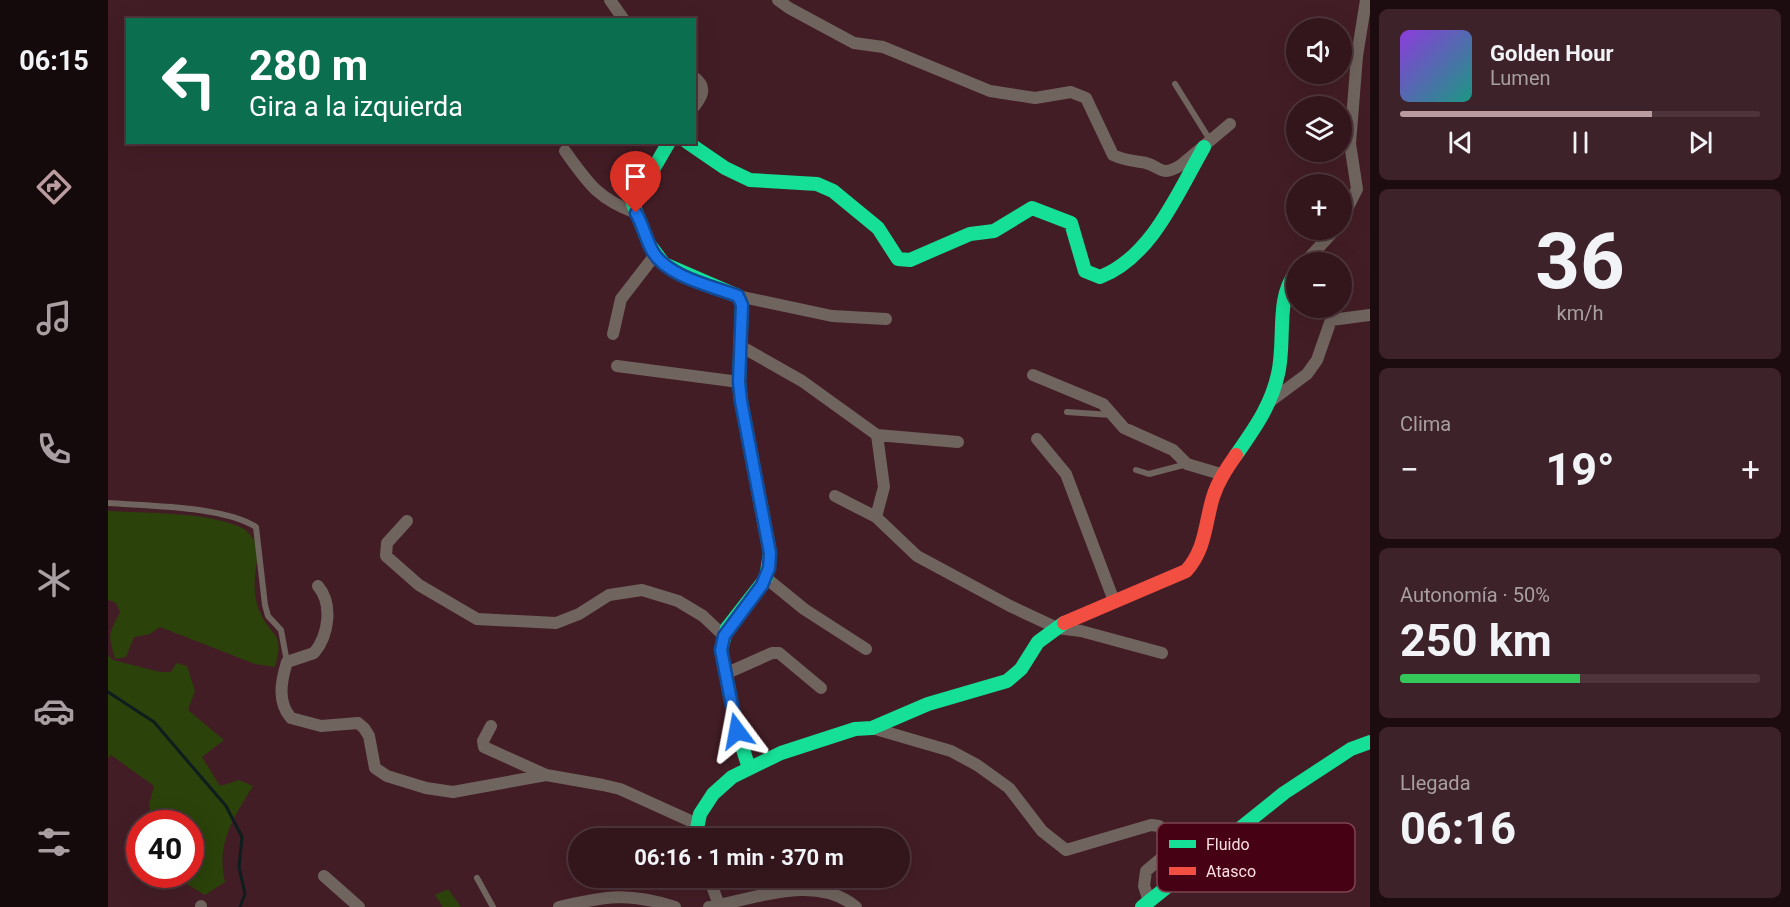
<!DOCTYPE html>
<html lang="es">
<head>
<meta charset="utf-8">
<style>
  :root { --surface:#32161c; --page:#3d2329; --text:#f1f3f6; --muted:#a89fa3; --line:#4d353b; --accent:#ba9b9f }
  body { margin:0; font-family:Roboto,sans-serif; background:var(--page); color:var(--text); height:100vh; display:flex; flex-direction:column; font-size:22px; white-space:nowrap }
  * { box-sizing:border-box; margin:0 }
  p { font-size:20px; color:var(--muted) }
  .icon { flex:none; width:33px; height:33px; fill:none; stroke:currentColor; stroke-width:2; stroke-linecap:round; stroke-linejoin:round }
  .map { position:relative; flex:1; overflow:hidden }
  .side { display:flex; flex-direction:column; gap:9px; padding:9px; background:#1c0c0f; width:420px }
  .side>* { flex:none }
  .guide { position:absolute; left:18px; top:18px; width:570px; height:126px; border-radius:0px; box-shadow:0 6px 24px #0002,0 0 0 2px var(--line); background:#0b6e4f; color:#fff; overflow:hidden }
  .tools { position:absolute; left:1178px; top:18px; display:grid; gap:12px }
  .tools a { display:grid; place-items:center; width:66px; height:66px; border-radius:50%; background:var(--surface); box-shadow:0 6px 24px #0002,0 0 0 2px var(--line); font-size:30px }
  .speed { position:absolute; left:18px; top:810px; display:flex; gap:12px; font-size:30px; font-weight:700; text-align:center }
  .speed>* { display:grid; place-content:center; width:78px; height:78px; border-radius:50%; background:var(--surface); box-shadow:0 6px 24px #0002,0 0 0 2px var(--line); line-height:1 }
  .speed .limit { border:9px solid #d22; background:#fff; color:#111 }
  .pin { position:absolute; display:grid; place-items:center; width:51px; height:51px; color:#fff; margin:-62px -26px; border-radius:50% 50% 50% 0; rotate:-45deg; box-shadow:0 0 6px #0007 }
  .pin .icon { rotate:45deg }
  .me { position:absolute; width:66px; margin:-33px; rotate:347deg; stroke-linejoin:round; filter:drop-shadow(0 0 4px #0008) }
  .turn { display:flex; align-items:center; gap:21px; height:126px; padding:0 24px; font-size:27px }
  .turn .icon { width:78px; height:78px; stroke-width:2.5 }
  .turn b { display:block; font-size:42px; line-height:51px }
  .big { font-size:45px; font-weight:700; line-height:1.1 }
  .side .widget { flex:1; display:flex; flex-direction:column; justify-content:center; gap:9px; min-width:0; padding:0 21px; border-radius:9px; background:var(--page) }
  .side .dial { align-items:center; gap:0 }
  .dial b { font-size:78px; line-height:1 }
  .song { display:flex; align-items:center; gap:18px }
  .cover { width:72px; height:72px; border-radius:9px; background:linear-gradient(135deg,hsl(270 70% 55%),hsl(170 70% 35%)) }
  .played { height:6px; border-radius:3px; background:linear-gradient(90deg,var(--accent) 70%,var(--line) 70%) }
  .keys { display:flex; justify-content:space-around; direction:ltr }
  .heat { display:flex; justify-content:space-between; align-items:center; font-size:33px; direction:ltr }
  .charge { height:9px; border-radius:4px; background:linear-gradient(90deg,#34c759 50%,var(--line) 0) }
  .trip { position:absolute; left:460px; top:828px; width:342px; height:60px; border-radius:30px; background:var(--surface); box-shadow:0 6px 24px #0002,0 0 0 2px var(--line); font-weight:700; line-height:60px; text-align:center }
  main { display:flex; flex:1; min-height:0 }
  .tab-bar { display:flex; flex-direction:column; width:108px; justify-content:space-around; align-items:center; background:#14090b; color:var(--muted) }
  .tab-bar .icon { width:42px; height:42px }
  .tab-bar .current { color:var(--accent) }
  .tab-bar b { font-size:27px; color:var(--text) }
  .map>svg:first-child { display:block }
</style>
</head>
<body>
<main>
<nav class="tab-bar">
<b>06:15</b>
<svg class="icon current" aria-label="directions" viewBox="0 0 24 24"><path d="M12 3l9 9-9 9-9-9zM9 14v-3h6M13 9l2 2-2 2"/></svg>
<svg class="icon" aria-label="music" viewBox="0 0 24 24"><path d="M9 18V5l10-2v13"/><circle cx="6" cy="18" r="3"/><circle cx="16" cy="16" r="3"/></svg>
<svg class="icon" aria-label="phone" viewBox="0 0 24 24"><path d="M5 4h4l2 5-3 2q2 4 5 5l2-3 5 2v4C11 20 4 13 5 4z"/></svg>
<svg class="icon" aria-label="climate" viewBox="0 0 24 24"><path d="M12 3v18M4 7l16 10M4 17L20 7"/></svg>
<svg class="icon" aria-label="car" viewBox="0 0 24 24"><path d="M5 17H2v-5l4-1 3-4h7l3 4 3 1v5h-3M9 17h6M6 11h13"/><circle cx="7" cy="17" r="2"/><circle cx="17" cy="17" r="2"/></svg>
<svg class="icon" aria-label="filters" viewBox="0 0 24 24"><path d="M4 7h16M4 17h16"/><circle cx="9" cy="7" r="2"/><circle cx="15" cy="17" r="2"/></svg>
</nav>
<div class="map">
<svg width="1262" height="907" viewBox="0 0 1262 907">
  <rect width="100%" height="100%" fill="#431d25"/>
  <path fill="#2b420a" d="M 0,511 C 36,513 106,512 136,529 C 142,533 147,542 152,547 C 147,567 143,593 152,612 C 164,640 177,630 167,667 L 147,664 L 52,627 L 42,634 L 26,637 L 18,657 L 7,659 C 0,633 0,636 12,612 L 8,603 L 0,600 Z
    M 0,655 L 5,660 L 52,672 L 63,672 L 68,663 L 79,666 L 87,691 L 80,710 L 116,740 L 94,757 L 112,786 L 131,780 L 145,786 C 125,818 108,844 117,882 L 97,895 L 64,875 L 82,874 L 82,824 L 44,823 L 41,805 L 46,786 L 3,755 L 0,758 Z
    M 340,889 L 353,907 L 335,907 L 327,895 Z"/>
  <g fill="none" stroke-linecap="round" stroke-linejoin="round">
    <path stroke="#0e1d1d" stroke-width="3" d="M 0,692 L 46,722 L 118,806 L 134,837 L 131,867 L 137,894 L 132,907"/>
    <path stroke="#70645e" stroke-width="6" d="M 1067,84 L 1102,140
      M 959,412 L 1003,415
      M 1028,470 L 1041,474 L 1079,464
      M 0,503 C 40,506 115,506 148,527 L 157,605 L 160,616 L 173,630 L 179,662
      M 738,838 L 749,829
      M 369,878 L 385,907
      M 705,891 L 710,878"/>
    <path stroke="#70645e" stroke-width="12" d="M 502,0 L 516,20
      M 670,0 L 681,8 L 746,43 L 775,47 L 882,91 L 927,98 L 963,92 L 978,98 L 1005,155 C 1015,160 1022,160 1033,162 C 1052,164 1051,179 1073,165 L 1122,124
      M 586,77 C 599,87 595,95 586,107
      M 457,151 C 481,184 489,198 528,213
      M 1233,221 L 1249,189 L 1242,144 L 1249,56 L 1258,0
      M 1197,262 L 1227,230
      M 630,296 L 724,316 L 778,319
      M 505,334 L 513,299 L 547,255
      M 634,347 L 694,381 L 769,435 L 776,487 L 768,517
      M 509,366 L 631,382
      M 925,375 L 995,404 L 1016,428 L 1065,450 L 1079,464 L 1116,475
      M 1160,403 L 1199,374 L 1209,360 L 1223,320 L 1262,315
      M 769,435 L 850,442
      M 929,439 L 958,474 L 1006,601
      M 727,496 L 768,517 L 809,556 L 902,606 L 949,628 L 973,631 L 1054,653
      M 299,521 L 279,543 L 278,556 L 311,585 L 369,619 L 448,623 L 471,614 L 501,595 L 534,590 L 570,601 L 595,616 L 616,636
      M 658,578 L 696,609 L 758,649
      M 210,586 C 225,604 221,635 206,653 L 179,662 C 173,681 169,702 183,718 L 213,726 L 250,723 L 256,728 L 261,736 L 267,768 L 279,776 L 318,788 L 345,792 L 438,775 L 495,785 L 512,789 L 587,823
      M 617,674 L 664,653 L 671,653 L 713,688
      M 383,726 L 375,741 L 376,747 L 438,775
      M 764,728 L 843,751 L 869,765 L 901,788 L 934,831 L 958,850 L 1043,825 L 1051,826 L 1064,844 L 1064,849 L 1038,871 L 1036,886 L 1041,901
      M 216,876 L 251,907
      M 601,878 L 611,905
      M 93,907 L 93,906
      M 451,907 C 498,896 521,892 567,907
      M 601,907 C 646,899 708,873 748,907"/>
    <path stroke="#16e098" stroke-width="14" d="M 561,142 L 525,204 L 541,244 L 556,264 L 630,296 L 634,305 L 631,382 L 633,401 L 662,553 L 658,578 L 619,628 L 613,650 L 629,731 L 640,765
      M 579,142 L 617,168 L 642,180 L 709,184 L 725,191 L 770,228 L 790,259 L 802,260 L 862,234 L 886,231 L 924,208 L 963,223 L 977,271 L 992,277 C 1044,257 1070,192 1096,147
      M 1128,455 C 1146,429 1163,406 1170,374 C 1178,340 1167,299 1188,272
      M 587,838 L 592,814 L 605,794 L 624,777 L 673,753 L 747,729 L 764,728 L 820,704 L 899,681 L 913,669 L 930,642 L 956,623
      M 1034,907 L 1176,793 L 1243,749 L 1262,742"/>
    <path stroke="#f24e42" stroke-width="14" d="M 956,623 L 1078,571 C 1098,549 1097,523 1105,497 C 1110,481 1119,468 1128,455"/>
  </g>
  <g fill="none" stroke-linecap="round" stroke-linejoin="round">
    <g stroke="#114b97" stroke-width="15">
      <path id="route" d="M 528,213 C 535,225 538,240 545,252 C 560,277 604,286 630,296 L 634,305 L 631,382 L 633,401 L 662,553 L 661,568 L 654,585 L 616,636 L 613,650 L 629,731"/>
    </g>
    <use href="#route" stroke="#1a73e8" stroke-width="10"/>
  </g>
  <rect x="1049" y="823" width="198" height="69" rx="9" fill="#470114" stroke="#7d4451" stroke-width="1.5"/>
  <rect x="1061" y="840" width="27" height="8" fill="#16e098"/>
  <rect x="1061" y="867" width="27" height="8" fill="#f24e42"/>
  <g font-size="16" fill="#fadfe0">
    <text x="1098" y="850">Fluido</text>
    <text x="1098" y="877">Atasco</text>
  </g>
</svg>
<div class="tools">
<a><svg class="icon" aria-label="sound" viewBox="0 0 24 24"><path d="M4 9h4l5-4v14l-5-4H4zM17 9q2 3 0 6"/></svg></a>
<a><svg class="icon" aria-label="layers" viewBox="0 0 24 24"><path d="M12 4l9 5-9 5-9-5zM3 14l9 5 9-5"/></svg></a>
<a>+</a>
<a>−</a>
</div>
<div class="speed"><div class="limit">40</div></div>
<div class="pin" style="left:528px;top:213px;background:#d93025"><svg class="icon" aria-label="arrive" viewBox="0 0 24 24"><path d="M6 21V4h12l-3 4 3 4H6"/></svg></div>
<svg class="me" style="left:629px;top:731px" viewBox="-20 -20 40 40"><path d="M0-17L14 15 0 8-14 15z" fill="#1a73e8" stroke="#fff" stroke-width="4"/></svg>
<div class="trip">06:16 · 1 min · 370 m</div>
<div class="guide">
<div class="turn"><svg class="icon" aria-label="left" viewBox="0 0 24 24"><path d="M17 20v-9H6M10 6l-5 5 5 5"/></svg><div><b>280 m</b>Gira a la izquierda</div></div>
</div>
</div>
<section class="side">
<div class="widget">
<div class="song"><i class="cover"></i><div><b>Golden Hour</b><p>Lumen</p></div></div>
<div class="played"></div>
<div class="keys"><svg class="icon" aria-label="previous" viewBox="0 0 24 24"><path d="M18 5L8 12l10 7zM5 5v14"/></svg><svg class="icon" aria-label="pause" viewBox="0 0 24 24"><path d="M8 5v14M16 5v14"/></svg><svg class="icon" aria-label="next" viewBox="0 0 24 24"><path d="M6 5l10 7-10 7zM19 5v14"/></svg></div>
</div>
<div class="widget dial"><b>36</b><p>km/h</p></div>
<div class="widget"><p>Clima</p>
<div class="heat"><a>−</a><b class="big">19°</b><a>+</a></div>
</div>
<div class="widget"><p>Autonomía · 50%</p><b class="big">250 km</b><div class="charge"></div></div>
<div class="widget"><p>Llegada</p><b class="big">06:16</b></div>
</section>
</main>
</body>
</html>
